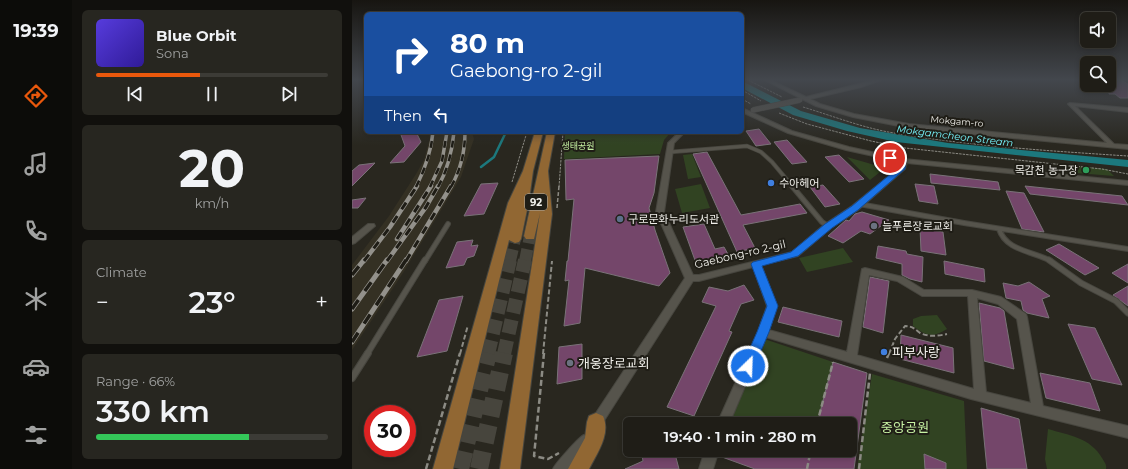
<!DOCTYPE html>
<html lang="en">
<head>
<meta charset="utf-8">
<style>
  :root { --surface:#1f1d17; --page:#272620; --text:#f1f3f6; --muted:#a1a2a1; --line:#3c3b36; --accent:#ea580c }
  body { margin:0; font-family:Montserrat,"Noto Sans KR",sans-serif; background:var(--page); color:var(--text); height:100vh; display:flex; flex-direction:column; font-size:15px; white-space:nowrap }
  * { box-sizing:border-box; margin:0 }
  p { font-size:13px; color:var(--muted) }
  .icon { flex:none; width:22px; height:22px; fill:none; stroke:currentColor; stroke-width:2; stroke-linecap:round; stroke-linejoin:round }
  .map { position:relative; flex:1; overflow:hidden }
  .drawer { display:flex; flex-direction:column; gap:10px; padding:10px; background:#11100d; width:280px }
  .drawer>* { flex:none }
  .guide { position:absolute; left:12px; top:12px; width:380px; height:122px; border-radius:6px; box-shadow:0 2px 6px #0003,0 0 0 1px var(--line); background:#1a4fa0; color:#fff; overflow:hidden }
  .controls { position:absolute; left:728px; top:12px; display:grid; gap:8px }
  .controls a { display:grid; place-items:center; width:36px; height:36px; border-radius:6px; background:var(--surface); box-shadow:0 2px 6px #0003,0 0 0 1px var(--line); font-size:20px }
  .speed { position:absolute; left:12px; top:405px; display:flex; gap:8px; font-size:20px; font-weight:700; text-align:center }
  .speed>* { display:grid; place-content:center; width:52px; height:52px; border-radius:50%; background:var(--surface); box-shadow:0 2px 6px #0003,0 0 0 1px var(--line); line-height:1 }
  .speed .limit { border:6px solid #d22; background:#fff; color:#111 }
  .pin { position:absolute; display:grid; place-items:center; width:34px; height:34px; color:#fff; margin:-17px; border:2px solid #fff; border-radius:50%; box-shadow:0 1px 4px #0007 }
  .me { position:absolute; width:44px; margin:-22px; rotate:24deg; stroke-linejoin:round; filter:drop-shadow(0 0 3px #0008) }
  .turn { display:flex; align-items:center; gap:14px; height:84px; padding:0 20px; font-size:18px }
  .turn .icon { width:52px; height:52px; stroke-width:2.5 }
  .turn b { display:block; font-size:28px; line-height:34px }
  .then { display:flex; align-items:center; height:38px; padding:0 20px; background:#0003; gap:8px; font-size:15px }
  .big { font-size:30px; font-weight:600; line-height:1.1 }
  .drawer .widget { flex:1; display:flex; flex-direction:column; justify-content:center; gap:6px; min-width:0; padding:0 14px; border-radius:6px; background:var(--page) }
  .drawer .dial { align-items:center; gap:0 }
  .dial b { font-size:52px; line-height:1 }
  .song { display:flex; align-items:center; gap:12px }
  .cover { width:48px; height:48px; border-radius:6px; background:linear-gradient(135deg,hsl(250 70% 55%),hsl(250 70% 35%)) }
  .played { height:4px; border-radius:2px; background:linear-gradient(90deg,var(--accent) 45%,var(--line) 45%) }
  .keys { display:flex; justify-content:space-around; direction:ltr }
  .heat { display:flex; justify-content:space-between; align-items:center; font-size:22px; direction:ltr }
  .charge { height:6px; border-radius:3px; background:linear-gradient(90deg,#34c759 66%,var(--line) 0) }
  .trip { position:absolute; left:271px; top:417px; width:234px; height:40px; border-radius:6px; background:var(--surface); box-shadow:0 2px 6px #0003,0 0 0 1px var(--line); font-weight:600; line-height:40px; text-align:center }
  main { display:flex; flex:1; min-height:0 }
  .tab-bar { display:flex; flex-direction:column; width:72px; justify-content:space-around; align-items:center; background:#0c0c09; color:var(--muted) }
  .tab-bar .icon { width:28px; height:28px }
  .tab-bar .active { color:var(--accent) }
  .tab-bar b { font-size:18px; color:var(--text) }
  .map>svg:first-child { display:block }
</style>
</head>
<body>
<main>
<nav class="tab-bar">
<b>19:39</b>
<svg class="icon active" aria-label="directions" viewBox="0 0 24 24"><path d="M12 3l9 9-9 9-9-9zM9 14v-3h6M13 9l2 2-2 2"/></svg>
<svg class="icon" aria-label="music" viewBox="0 0 24 24"><path d="M9 18V5l10-2v13"/><circle cx="6" cy="18" r="3"/><circle cx="16" cy="16" r="3"/></svg>
<svg class="icon" aria-label="phone" viewBox="0 0 24 24"><path d="M5 4h4l2 5-3 2q2 4 5 5l2-3 5 2v4C11 20 4 13 5 4z"/></svg>
<svg class="icon" aria-label="climate" viewBox="0 0 24 24"><path d="M12 3v18M4 7l16 10M4 17L20 7"/></svg>
<svg class="icon" aria-label="car" viewBox="0 0 24 24"><path d="M5 17H2v-5l4-1 3-4h7l3 4 3 1v5h-3M9 17h6M6 11h13"/><circle cx="7" cy="17" r="2"/><circle cx="17" cy="17" r="2"/></svg>
<svg class="icon" aria-label="filters" viewBox="0 0 24 24"><path d="M4 7h16M4 17h16"/><circle cx="9" cy="7" r="2"/><circle cx="15" cy="17" r="2"/></svg>
</nav>
<section class="drawer">
<div class="widget">
<div class="song"><i class="cover"></i><div><b>Blue Orbit</b><p>Sona</p></div></div>
<div class="played"></div>
<div class="keys"><svg class="icon" aria-label="previous" viewBox="0 0 24 24"><path d="M18 5L8 12l10 7zM5 5v14"/></svg><svg class="icon" aria-label="pause" viewBox="0 0 24 24"><path d="M8 5v14M16 5v14"/></svg><svg class="icon" aria-label="next" viewBox="0 0 24 24"><path d="M6 5l10 7-10 7zM19 5v14"/></svg></div>
</div>
<div class="widget dial"><b>20</b><p>km/h</p></div>
<div class="widget"><p>Climate</p>
<div class="heat"><a>−</a><b class="big">23°</b><a>+</a></div>
</div>
<div class="widget"><p>Range · 66%</p><b class="big">330 km</b><div class="charge"></div></div>
</section>
<div class="map">
<svg width="776" height="469" viewBox="0 0 776 469">
  <rect width="100%" height="100%" fill="#29271f"/>
  <path fill="#343023" d="M 77,132 L 120,132 L 122,139 L 109,177 L 51,273 L 0,350 L 0,265 L 37,216 L 64,174 L 72,160 L 78,138 Z"/>
  <path fill="#314322" d="M 213,132 L 319,132 L 312,140 L 308,154 L 212,159 Z
    M 340,154 L 349,177 L 336,179 L 331,155 Z
    M 495,157 L 533,168 L 518,180 Z
    M 708,165 L 755,169 L 762,176 L 712,172 Z
    M 349,184 L 358,208 L 330,213 L 323,189 Z
    M 491,248 L 501,262 L 455,272 L 447,258 Z
    M 585,315 L 595,329 C 581,338 574,336 561,326 L 561,319 L 569,316 Z
    M 409,338 L 481,362 L 465,424 L 377,424 Z
    M 520,374 L 612,401 L 615,469 L 505,469 Z
    M 696,429 C 716,435 739,438 750,458 C 752,462 755,464 754,469 L 695,469 L 693,459 Z"/>
  <path fill="#1c787d" d="M 390,81 L 449,111 L 508,128 L 596,143 L 776,160 L 776,167 L 544,142 L 495,131 L 441,115 L 390,88 Z"/>
  <g fill="none" stroke-linecap="round" stroke-linejoin="round">
    <path stroke="#1c787d" stroke-width="2.5" d="M 129,167 L 142,157 L 154,132"/>
  </g>
  <path fill="#74466a" stroke="#7a7278" d="M 757,80 L 769,80 L 776,84 L 776,98 L 768,98 L 763,94 L 757,94 Z
    M 407,129 L 419,144 L 404,146 L 394,131 Z
    M 48,132 L 64,132 L 69,142 L 52,162 L 38,163 L 53,146 Z
    M 435,140 L 455,162 L 440,164 L 422,142 Z
    M 355,152 L 389,215 L 448,204 L 455,213 L 391,225 L 403,248 L 385,252 L 341,154 Z
    M 487,155 L 512,179 L 497,182 L 473,157 Z
    M 307,156 L 302,193 L 297,208 L 303,230 L 318,273 L 307,286 L 233,268 L 228,323 L 212,326 L 217,280 L 213,281 L 215,261 L 216,261 L 222,199 L 214,200 L 213,160 Z
    M 23,163 L 0,186 L 0,171 L 7,165 Z
    M 578,174 L 646,182 L 648,190 L 579,183 Z
    M 146,183 L 132,214 L 112,216 L 129,184 Z
    M 563,184 L 582,186 L 586,204 L 567,201 Z
    M 471,185 L 488,204 L 473,207 L 458,187 Z
    M 673,186 L 770,196 L 776,205 L 678,194 Z
    M 654,191 L 672,193 L 692,232 L 670,229 Z
    M 14,198 L 6,208 L 0,208 L 0,200 Z
    M 510,212 L 537,220 L 518,234 L 509,231 L 491,243 L 476,236 L 494,220 L 497,221 L 503,214 Z
    M 352,224 L 363,249 L 372,247 L 377,256 L 344,263 L 331,227 Z
    M 568,228 L 591,232 L 594,255 L 569,251 Z
    M 121,240 L 119,246 L 126,245 L 122,256 L 115,258 L 112,265 L 94,268 L 105,242 Z
    M 707,244 L 747,268 L 733,275 L 694,250 Z
    M 526,246 L 554,251 L 555,254 L 571,257 L 570,282 L 558,279 L 550,275 L 550,264 L 524,258 Z
    M 592,261 L 632,269 L 633,282 L 593,274 Z
    M 776,264 L 776,283 L 760,273 Z
    M 518,277 L 537,281 L 531,333 L 511,327 Z
    M 677,282 L 698,296 L 690,299 L 697,318 L 675,313 L 671,310 L 669,301 L 654,298 L 651,283 L 666,286 Z
    M 392,285 L 402,300 L 389,304 L 377,331 L 380,332 L 342,416 L 315,407 L 364,306 L 350,302 L 357,287 L 376,291 Z
    M 776,286 L 776,306 L 761,295 Z
    M 111,296 L 95,351 L 65,357 L 87,300 Z
    M 627,303 L 648,308 L 652,311 L 662,369 L 632,361 Z
    M 431,307 L 490,321 L 487,337 L 426,322 Z
    M 716,324 L 743,328 L 770,385 L 740,379 Z
    M 549,335 L 601,348 L 602,373 L 548,359 Z
    M 230,344 L 230,379 L 205,384 L 207,347 Z
    M 481,362 L 515,373 L 502,469 L 403,469 L 370,457 L 372,450 L 443,450 L 458,455 L 459,450 L 498,450 L 498,424 L 465,424 Z
    M 688,373 L 738,383 L 748,411 L 694,398 Z
    M 629,408 L 667,419 L 675,469 L 635,469 Z
    M 289,450 L 322,450 L 327,469 L 273,469 L 291,461 Z
    M 572,454 L 594,463 L 594,469 L 573,469 Z"/>
  <g fill="none" stroke-linecap="round" stroke-linejoin="round">
    <path stroke="#47453d" stroke-width="12" stroke-dasharray="12 6" stroke-linecap="butt" d="M 158,261 L 163,239
      M 173,261 L 178,236"/>
    <path stroke="#47453d" stroke-width="14" stroke-dasharray="14 7" stroke-linecap="butt" d="M 136,354 L 158,260
      M 152,354 L 173,260"/>
    <path stroke="#47453d" stroke-width="18" stroke-dasharray="18 9" stroke-linecap="butt" d="M 108,469 L 136,353
      M 127,469 L 152,353"/>
    <g stroke="#47463f" stroke-width="4.5">
      <path id="lane-far3" d="M 318,152 L 395,146 L 409,152 L 420,162 L 441,187"/>
    </g>
    <g stroke="#47463f" stroke-width="6">
      <path id="lane-far2" d="M 440,186 L 470,222 L 476,226
        M 507,204 L 612,223 L 776,249
        M 647,229 C 654,251 681,251 699,261
        M 73,261 L 96,224"/>
    </g>
    <g stroke="#47463f" stroke-width="7">
      <path id="lane-far1" d="M 697,260 L 729,283 L 764,301 L 776,313
        M 15,354 L 73,260"/>
    </g>
    <g stroke="#47463f" stroke-width="8">
      <path id="lane" d="M 0,378 L 16,353"/>
    </g>
    <g stroke="#47463f" stroke-width="2">
      <path id="street" d="M 413,80 L 418,80 L 454,97 L 523,80 L 529,80 L 509,87 L 458,99 L 468,104 L 502,114 L 557,124 L 755,143 L 716,104 L 718,103 L 776,108 L 776,112 L 723,106 L 762,144 L 776,145 L 776,149 L 557,128 L 501,117 L 464,106 Z
        M 390,108 L 440,131 L 497,147 L 552,159 L 776,181 L 776,185 L 555,163 L 553,169 L 506,210 L 479,228 L 446,256 L 409,265 L 425,306 L 417,330 L 495,352 L 510,269 L 513,268 L 551,277 L 572,290 L 620,290 L 649,297 L 652,299 L 674,314 L 675,317 L 691,406 L 776,426 L 776,438 L 619,399 L 414,337 L 377,424 L 365,424 L 406,332 L 415,306 L 401,267 L 347,281 L 341,281 L 248,427 L 244,429 L 240,427 L 238,423 L 240,419 L 333,278 L 304,212 L 316,143 L 327,132 L 333,132 L 322,143 L 312,212 L 341,275 L 347,275 L 440,252 L 473,224 L 500,206 L 548,167 L 549,162 L 494,150 L 436,133 L 390,112 ZM 517,275 L 545,281 L 570,296 L 616,296 L 622,389 L 505,355 ZM 625,298 L 646,304 L 665,319 L 679,403 L 634,392 Z
        M 16,224 L 22,224 L 23,226 L 3,243 L 0,244 L 0,237 Z
        M 232,435 L 237,437 L 238,441 L 226,461 L 217,469 L 201,469 C 203,464 227,437 232,435 Z
        M 353,450 L 367,450 L 361,469 L 347,469 Z"/>
    </g>
    <g stroke="#47463f" stroke-width="2">
      <path id="primary" d="M 183,132 L 191,132 L 181,171 L 177,200 L 169,239 L 167,242 L 163,243 L 157,240 L 101,469 L 81,469 L 156,203 L 171,171 Z
        M 195,132 L 203,132 L 196,171 L 200,214 L 168,469 L 148,469 L 188,213 L 182,239 L 174,239 L 172,236 Z
        M 244,413 L 251,416 C 259,434 245,453 237,469 L 216,469 L 233,438 L 235,422 L 237,416 Z"/>
    </g>
    <path stroke="#8c8b84" stroke-width="1" stroke-dasharray="2.5 1" stroke-linecap="butt" d="M 396,80 L 430,97
      M 390,90 L 409,101
      M 390,99 L 399,104
      M 451,107 C 481,116 511,128 542,133 C 619,146 698,151 776,156
      M 427,113 L 455,124 L 519,141 L 553,148 L 750,169 L 776,174
      M 160,182 L 175,132
      M 207,187 L 211,132"/>
    <path stroke="#8c8b84" stroke-width="1.5" stroke-dasharray="4 2" stroke-linecap="butt" d="M 205,208 L 207,186"/>
    <path stroke="#8c8b84" stroke-width="2" stroke-dasharray="5 2.5" stroke-linecap="butt" d="M 108,354 L 116,325
      M 191,354 L 200,261
      M 537,354 L 543,339 L 553,326 C 560,326 563,329 568,333 C 576,337 586,336 595,334"/>
    <path stroke="#8c8b84" stroke-width="2.5" stroke-dasharray="6 3" stroke-linecap="butt" d="M 192,353 L 182,456 L 196,459 L 207,453
      M 535,358 L 537,353
      M 465,424 L 481,362
      M 447,450 L 458,454 L 459,450
      M 74,469 L 108,353
      M 455,469 L 458,454
      M 507,469 L 518,373"/>
    <use href="#lane-far3" stroke="#56544c" stroke-width="3"/>
    <use href="#lane-far2" stroke="#56544c" stroke-width="4"/>
    <use href="#lane-far1" stroke="#56544c" stroke-width="5"/>
    <use href="#lane" stroke="#56544c" stroke-width="6"/>
    <use href="#street" fill="#56544c" fill-rule="evenodd"/>
    <use href="#primary" fill="#916733" fill-rule="evenodd"/>
    <g stroke="#93918b" stroke-width="3.5">
      <path id="rail-far2" d="M 64,187 C 73,169 79,153 81,132
        M 78,187 L 90,161 L 95,132
        M 86,187 C 96,169 100,152 102,132
        M 99,187 C 109,169 113,152 113,132"/>
    </g>
    <g stroke="#93918b" stroke-width="4.5">
      <path id="rail-far1" d="M 45,239 L 79,186
        M 12,261 L 38,227 L 65,186
        M 35,261 L 74,207 L 86,186
        M 54,261 L 99,186"/>
    </g>
    <g stroke="#93918b" stroke-width="5">
      <path id="rail" d="M 0,275 L 12,260
        M 0,309 L 35,260
        M 0,342 L 54,260"/>
    </g>
    <use href="#rail-far2" stroke="#1f1d16" stroke-width="2.5" stroke-dasharray="7" stroke-linecap="butt"/>
    <use href="#rail-far1" stroke="#1f1d16" stroke-width="3" stroke-dasharray="8" stroke-linecap="butt"/>
    <use href="#rail" stroke="#1f1d16" stroke-width="3.5" stroke-dasharray="11" stroke-linecap="butt"/>
    <g stroke="#47463f" stroke-width="6" stroke-linecap="butt">
      <path id="street-bridge" d="M 401,110 L 448,100"/>
    </g>
    <use href="#street-bridge" stroke="#56544c" stroke-width="5"/>
  </g>
  <linearGradient id="sky" x2="0" y2="1"><stop stop-color="#171511"/><stop offset="0.55" stop-color="#43474d"/><stop offset="1" stop-color="#43474d" stop-opacity="0"/></linearGradient>
  <rect width="776" height="145" fill="url(#sky)"/>
  <path fill="#1a73e8" stroke="#114b97" d="M 538,156 L 554,160 L 553,169 L 506,210 L 480,228 L 446,256 L 410,266 L 426,306 L 417,332 L 401,370 L 396,371 L 392,370 L 390,366 L 405,332 L 415,306 L 399,264 L 401,262 L 439,252 L 473,224 L 500,206 L 547,167 L 548,163 L 535,160 L 534,158 Z"/>
  <circle fill="#2e9e5b" stroke="#1f1d16" stroke-width="1.5" cx="734" cy="170" r="4"/>
  <g fill="#3f7fe0" stroke="#1f1d16" stroke-width="1.5">
    <circle cx="419" cy="183" r="4"/>
    <circle cx="532" cy="352" r="4"/>
  </g>
  <circle fill="#5c6f8a" stroke="#1f1d16" stroke-width="1.5" cx="268" cy="219" r="4"/>
  <g fill="#6b7280" stroke="#1f1d16" stroke-width="1.5">
    <circle cx="522" cy="226" r="4"/>
    <circle cx="218" cy="363" r="4"/>
  </g>
  <g text-anchor="middle" dominant-baseline="central" stroke-width="4" stroke-linejoin="round" paint-order="stroke">
    <g font-size="9" fill="#f0efea" stroke="#1f1d16">
      <text transform="translate(605 121) rotate(5)">Mokgam-ro</text>
    </g>
    <g font-size="9" fill="#c7f2a3" stroke="#1f1d16">
      <text x="226" y="145">생태공원</text>
    </g>
    <g font-size="10" font-style="italic" fill="#77f4fb" stroke="#1f1d16">
      <text transform="translate(603 136) rotate(7)">Mokgamcheon Stream</text>
    </g>
    <rect fill="#1f1d16" stroke="#b1b0aa" stroke-width="1" x="173" y="194" width="22" height="16" rx="3"/>
    <g font-size="10" font-weight="bold" fill="#f0efea">
      <text x="184" y="202">92</text>
    </g>
    <g font-size="11" fill="#f0efea" stroke="#1f1d16" text-anchor="start">
      <text x="726" y="170" text-anchor="end">목감천 농구장</text>
      <text x="427" y="183">수아헤어</text>
      <text x="276" y="219">구로문화누리도서관</text>
      <text x="530" y="226">늘푸른장로교회</text>
    </g>
    <g font-size="11" fill="#f0efea" stroke="#1f1d16">
      <text transform="translate(388 254) rotate(-13)">Gaebong-ro 2-gil</text>
    </g>
    <g font-size="13" fill="#f0efea" stroke="#1f1d16" text-anchor="start">
      <text x="540" y="352">피부사랑</text>
      <text x="226" y="363">개웅장로교회</text>
    </g>
    <g font-size="13" fill="#c7f2a3" stroke="#1f1d16">
      <text x="553" y="427">중앙공원</text>
    </g>
  </g>
</svg>
<div class="controls">
<a><svg class="icon" aria-label="sound" viewBox="0 0 24 24"><path d="M4 9h4l5-4v14l-5-4H4zM17 9q2 3 0 6"/></svg></a>
<a><svg class="icon" aria-label="search" viewBox="0 0 24 24"><circle cx="10" cy="10" r="6"/><path d="M15 15l6 6"/></svg></a>
</div>
<div class="speed"><div class="limit">30</div></div>
<div class="pin" style="left:538px;top:158px;background:#d93025"><svg class="icon" aria-label="arrive" viewBox="0 0 24 24"><path d="M6 21V4h12l-3 4 3 4H6"/></svg></div>
<svg class="me" style="left:396px;top:366px" viewBox="-20 -20 40 40"><circle r="17" fill="#1a73e8" stroke="#fff" stroke-width="3"/><path d="M0-11L8 9 0 5-8 9z" fill="#fff"/></svg>
<div class="trip">19:40 · 1 min · 280 m</div>
<div class="guide">
<div class="turn"><svg class="icon" aria-label="right" viewBox="0 0 24 24"><path d="M7 20v-9h11M14 6l5 5-5 5"/></svg><div><b>80 m</b>Gaebong-ro 2-gil</div></div>
<div class="then">Then<svg class="icon" aria-label="left" viewBox="0 0 24 24"><path d="M17 20v-9H6M10 6l-5 5 5 5"/></svg></div>
</div>
</div>
</main>
</body>
</html>
